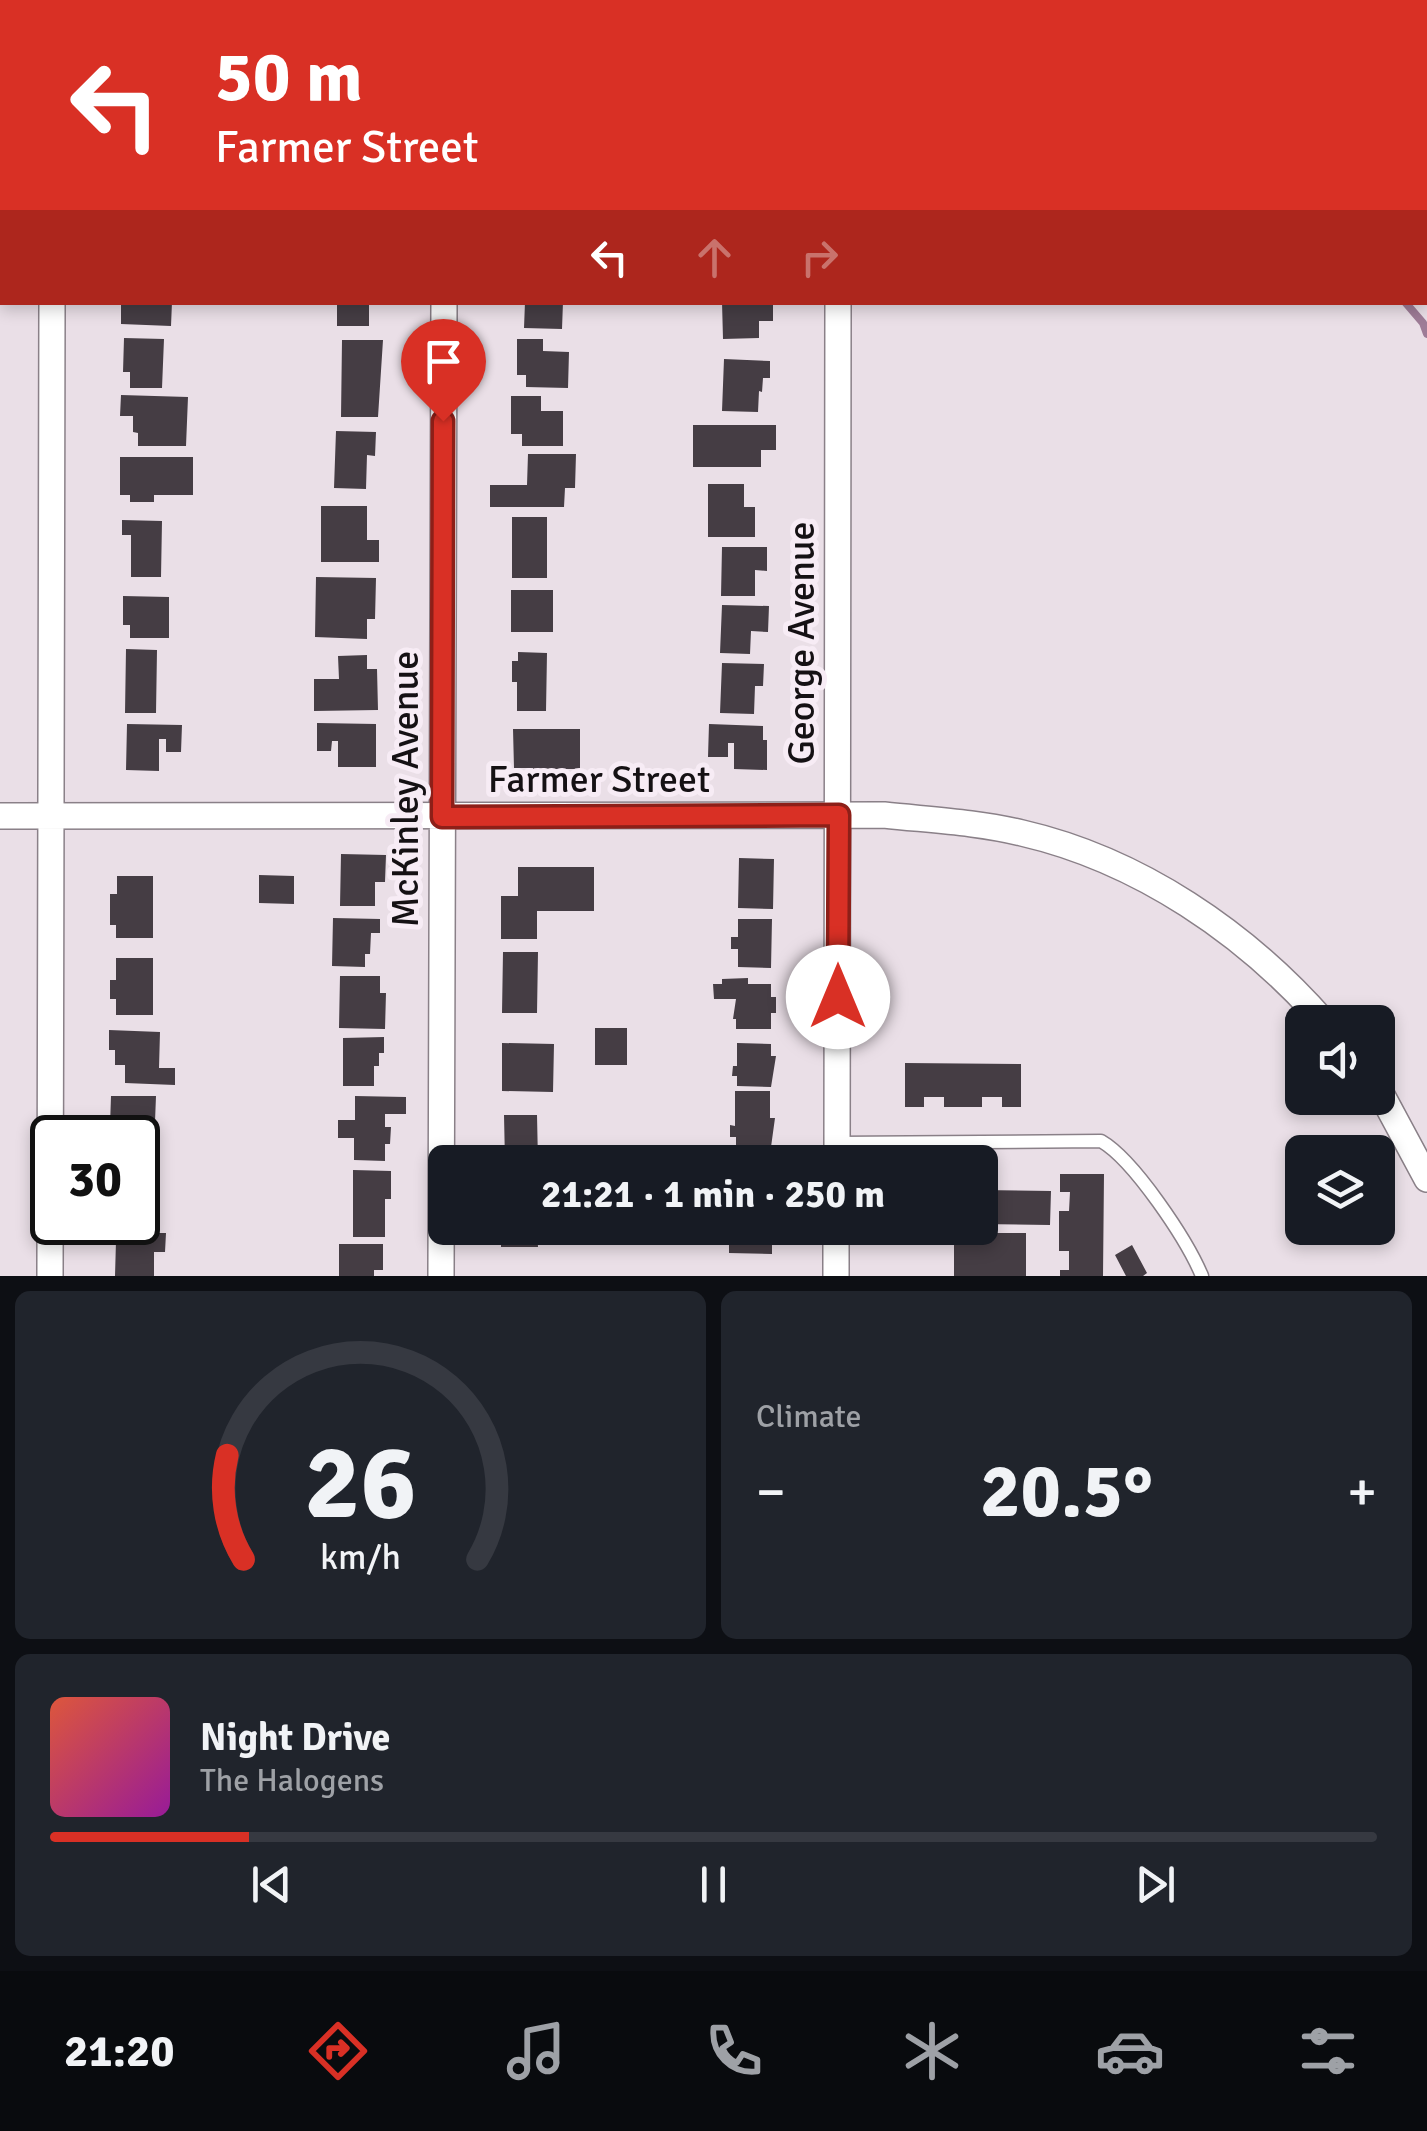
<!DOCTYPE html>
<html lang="en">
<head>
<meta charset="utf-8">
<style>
  :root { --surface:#171b24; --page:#20242c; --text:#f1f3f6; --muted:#9ea1a6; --line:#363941; --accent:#d93025 }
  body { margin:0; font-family:Signika,sans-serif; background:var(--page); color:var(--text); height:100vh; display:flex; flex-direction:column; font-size:38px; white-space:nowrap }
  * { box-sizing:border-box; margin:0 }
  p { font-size:32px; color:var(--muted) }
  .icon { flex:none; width:55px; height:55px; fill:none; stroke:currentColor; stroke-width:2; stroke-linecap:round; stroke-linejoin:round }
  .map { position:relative; height:1276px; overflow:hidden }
  .panel { display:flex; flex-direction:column; gap:15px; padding:15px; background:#0d0f14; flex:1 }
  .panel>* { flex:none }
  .guide { position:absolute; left:0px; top:0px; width:1428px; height:305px; box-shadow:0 5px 15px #0003; background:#d93025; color:#fff; overflow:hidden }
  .tools { position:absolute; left:1285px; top:1005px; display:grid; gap:20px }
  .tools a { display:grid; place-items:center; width:110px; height:110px; border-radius:15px; background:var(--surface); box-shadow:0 5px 15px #0003; font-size:50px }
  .speed { position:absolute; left:30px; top:1115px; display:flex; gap:20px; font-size:50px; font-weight:700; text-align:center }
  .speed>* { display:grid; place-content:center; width:130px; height:130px; border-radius:50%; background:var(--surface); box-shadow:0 5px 15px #0003; line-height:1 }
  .speed .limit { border:5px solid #111; border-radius:15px; background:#fff; color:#111 }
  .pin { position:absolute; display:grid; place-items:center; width:85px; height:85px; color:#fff; margin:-102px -42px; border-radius:50% 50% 50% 0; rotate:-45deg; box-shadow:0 0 10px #0007 }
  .pin .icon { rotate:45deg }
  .me { position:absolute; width:110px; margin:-55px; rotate:0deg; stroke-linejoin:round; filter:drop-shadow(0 0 8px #0008) }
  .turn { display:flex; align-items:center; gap:35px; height:210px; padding:0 50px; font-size:45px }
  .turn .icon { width:130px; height:130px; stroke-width:2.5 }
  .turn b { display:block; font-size:70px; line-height:85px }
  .lanes { display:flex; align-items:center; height:95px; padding:0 50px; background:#0003; justify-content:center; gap:50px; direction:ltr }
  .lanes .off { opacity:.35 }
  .big { font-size:75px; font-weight:700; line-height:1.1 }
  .panel .tile { flex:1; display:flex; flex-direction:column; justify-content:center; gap:15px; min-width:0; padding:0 35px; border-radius:15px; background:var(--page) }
  .panel .dial { align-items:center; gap:0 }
  .dial svg { height:260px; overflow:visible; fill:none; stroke:var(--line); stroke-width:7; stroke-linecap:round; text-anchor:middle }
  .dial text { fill:var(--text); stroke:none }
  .song { display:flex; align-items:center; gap:30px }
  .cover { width:120px; height:120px; border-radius:15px; background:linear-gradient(135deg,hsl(10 70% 55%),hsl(300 70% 35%)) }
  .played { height:10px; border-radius:5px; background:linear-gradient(90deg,var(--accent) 15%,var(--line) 15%) }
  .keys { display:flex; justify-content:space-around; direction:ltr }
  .heat { display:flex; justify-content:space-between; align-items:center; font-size:55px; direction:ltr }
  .panel .tiles { flex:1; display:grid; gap:15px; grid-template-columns:1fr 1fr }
  .tile:last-child { grid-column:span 2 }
  .trip { position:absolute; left:428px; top:1145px; width:570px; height:100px; border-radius:15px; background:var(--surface); box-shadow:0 5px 15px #0003; font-weight:700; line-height:100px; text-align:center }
  .tabs { display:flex; height:160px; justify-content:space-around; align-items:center; background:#090b0e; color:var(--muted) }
  .tabs .icon { width:70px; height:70px }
  .tabs .active { color:var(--accent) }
  .tabs b { font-size:45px; color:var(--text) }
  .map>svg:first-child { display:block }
</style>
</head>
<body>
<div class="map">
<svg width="1427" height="1276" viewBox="0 0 1427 1276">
  <rect width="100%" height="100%" fill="#eadfe7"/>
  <path fill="#e4c8de" d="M 244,0 L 1427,0 L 1427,17 L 1425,2 Z"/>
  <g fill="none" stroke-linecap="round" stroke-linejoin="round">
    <path stroke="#9e7c97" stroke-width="8" d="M 1405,302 L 1423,323 L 1427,334"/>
  </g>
  <path fill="#453d44" d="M 121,302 L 172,302 L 171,326 L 121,324 Z
    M 337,302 L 369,302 L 369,326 L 337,326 Z
    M 525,302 L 563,302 L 562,329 L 524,328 Z
    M 722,302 L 773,302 L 773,321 L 759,321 L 759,338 L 723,339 Z
    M 124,338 L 164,339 L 162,388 L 130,388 L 130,372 L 123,372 Z
    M 517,339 L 543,339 L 543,351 L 569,352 L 568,388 L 526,387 L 526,375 L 517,375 Z
    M 342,340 L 383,340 L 378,417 L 341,417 Z
    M 724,359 L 770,361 L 770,378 L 763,378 L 762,392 L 759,391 L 758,412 L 722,411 Z
    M 121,395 L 188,397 L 186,446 L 138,446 L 138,433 L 133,432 L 133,416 L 120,416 Z
    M 511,396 L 541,396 L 541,411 L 563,411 L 563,446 L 522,446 L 522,434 L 511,434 Z
    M 693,425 L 776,425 L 776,450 L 761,450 L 761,467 L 693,467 Z
    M 336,431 L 376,432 L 375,456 L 367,455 L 366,489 L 334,488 Z
    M 528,454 L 576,454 L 575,488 L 565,488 L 564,507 L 490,507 L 490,485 L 527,485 Z
    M 120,457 L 193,457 L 193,495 L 154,495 L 154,502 L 130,502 L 130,495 L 120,495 Z
    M 708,484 L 744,484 L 744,507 L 755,507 L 755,537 L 708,537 Z
    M 321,506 L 367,506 L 367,540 L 379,540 L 379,562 L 321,562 Z
    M 512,517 L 547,517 L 547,578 L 512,578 Z
    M 122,520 L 162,521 L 161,577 L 131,577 L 131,535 L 122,535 Z
    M 722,547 L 767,547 L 767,571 L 755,570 L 755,596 L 721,596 Z
    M 316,577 L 376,578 L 375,619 L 367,619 L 367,639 L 315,637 Z
    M 511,590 L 553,590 L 553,632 L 511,632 Z
    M 123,596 L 169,597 L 169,638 L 130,638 L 130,625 L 123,625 Z
    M 722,605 L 769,606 L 768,632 L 751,631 L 750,654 L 720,653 Z
    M 126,649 L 157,650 L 156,713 L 125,713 Z
    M 518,652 L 547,653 L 546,711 L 517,711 L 517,682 L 512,682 L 512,661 L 518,661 Z
    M 367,655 L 367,669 L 377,669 L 378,710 L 314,711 L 314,679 L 339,679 L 338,656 Z
    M 722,663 L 764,664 L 763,686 L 755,686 L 754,714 L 720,713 Z
    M 317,723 L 376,724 L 376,767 L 338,767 L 338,741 L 332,741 L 331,751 L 317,751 Z
    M 127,724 L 182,725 L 181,752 L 166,752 L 166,739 L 159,739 L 159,771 L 126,770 Z
    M 709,724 L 763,726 L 763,740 L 767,740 L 767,770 L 734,769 L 734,743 L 728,743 L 728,757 L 708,757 Z
    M 513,729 L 580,729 L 580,769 L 554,769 L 554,774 L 533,775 L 533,768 L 514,768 Z
    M 341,854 L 386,855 L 385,882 L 375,882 L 375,906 L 340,906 Z
    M 739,858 L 774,859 L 773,909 L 738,908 Z
    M 518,867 L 594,867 L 594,911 L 537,911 L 537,939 L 501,939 L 501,896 L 518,896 Z
    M 259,875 L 294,876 L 294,904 L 259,903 Z
    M 117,876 L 153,876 L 153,938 L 116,938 L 116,925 L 110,925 L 110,894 L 117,894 Z
    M 333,918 L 380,919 L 380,933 L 371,933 L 370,954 L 365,954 L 365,967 L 332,966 Z
    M 738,919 L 772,919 L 771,968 L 738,967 L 738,949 L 731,949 L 731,937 L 738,937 Z
    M 503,952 L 538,952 L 537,1013 L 502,1013 Z
    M 116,958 L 153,958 L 153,1015 L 116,1015 L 116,999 L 110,999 L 110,980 L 116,980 Z
    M 340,976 L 380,976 L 380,993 L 386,993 L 385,1029 L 339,1028 Z
    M 748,978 L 748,984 L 771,984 L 771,997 L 776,997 L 776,1013 L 771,1013 L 771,1029 L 736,1029 L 736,1019 L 733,1019 L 736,999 L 714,999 L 713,984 L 722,984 L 722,979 Z
    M 595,1028 L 627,1028 L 627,1065 L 595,1065 Z
    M 109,1030 L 160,1032 L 159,1068 L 175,1068 L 175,1085 L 125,1083 L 125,1065 L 115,1065 L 115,1050 L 109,1050 Z
    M 384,1037 L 384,1053 L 379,1053 L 379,1066 L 374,1066 L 374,1086 L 343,1086 L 343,1038 Z
    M 502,1043 L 554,1044 L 553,1092 L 502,1091 Z
    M 737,1043 L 771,1044 L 771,1056 L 776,1056 L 771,1087 L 737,1086 L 737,1076 L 732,1076 L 733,1066 L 737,1066 Z
    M 905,1063 L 1021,1064 L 1021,1107 L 1002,1107 L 1002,1097 L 982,1097 L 982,1107 L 944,1107 L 944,1097 L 924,1097 L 924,1107 L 905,1107 Z
    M 735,1091 L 770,1091 L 770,1118 L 775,1118 L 771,1147 L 736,1147 L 736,1137 L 730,1137 L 730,1125 L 735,1126 Z
    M 111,1096 L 156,1096 L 154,1147 L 138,1147 L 138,1138 L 117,1138 L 117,1127 L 110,1126 Z
    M 355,1096 L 406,1097 L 406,1114 L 385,1114 L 385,1127 L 391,1127 L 390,1144 L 385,1144 L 385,1161 L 354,1160 L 354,1138 L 338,1138 L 338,1120 L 355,1120 Z
    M 504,1115 L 537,1115 L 538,1162 L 505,1162 Z
    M 138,1154 L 155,1154 L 154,1209 L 138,1209 Z
    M 353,1170 L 391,1171 L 391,1199 L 385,1199 L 385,1237 L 353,1237 Z
    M 1060,1174 L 1104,1174 L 1103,1276 L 1060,1276 L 1060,1270 L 1069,1270 L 1069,1251 L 1059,1251 L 1059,1211 L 1069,1211 L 1070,1192 L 1060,1192 Z
    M 980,1190 L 1051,1191 L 1050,1225 L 980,1224 Z
    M 154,1221 L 154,1233 L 166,1233 L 165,1252 L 154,1252 L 154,1276 L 115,1276 L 116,1241 L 110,1241 L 110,1222 Z
    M 501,1228 L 537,1228 L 538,1247 L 501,1247 Z
    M 729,1228 L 782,1228 L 781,1242 L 772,1241 L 772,1254 L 729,1253 Z
    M 954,1233 L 1026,1233 L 1026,1276 L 954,1276 Z
    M 339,1244 L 383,1244 L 383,1270 L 374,1270 L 374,1276 L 339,1276 Z
    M 1132,1245 L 1147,1273 L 1143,1276 L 1126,1276 L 1115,1255 Z"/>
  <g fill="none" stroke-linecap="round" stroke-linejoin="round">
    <g stroke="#8a8088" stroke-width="15">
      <path id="lane" d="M 248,2 L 248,0
        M 837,1143 L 1101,1141 C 1134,1160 1187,1240 1202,1276"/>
    </g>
    <g stroke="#8a8088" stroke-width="28">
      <path id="street" d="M 0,816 L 884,815 C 930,820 977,822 1022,833 C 1139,860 1246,933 1324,1022
        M 1378,1088 L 1427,1179
        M 837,1162 L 838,302
        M 50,1276 L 52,302
        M 441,1276 L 444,302
        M 836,1276 L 836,1228"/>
    </g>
    <g stroke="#8a8088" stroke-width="40">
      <path id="secondary" d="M 0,61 L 2,61
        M 1425,81 L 1427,81"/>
    </g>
    <path stroke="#8e868c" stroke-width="5" stroke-dasharray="5 5" stroke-linecap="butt" d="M 883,0 L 883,2
      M 981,0 L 981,2"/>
    <use href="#lane" stroke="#fff" stroke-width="12"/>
    <use href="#street" stroke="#fff" stroke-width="25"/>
    <use href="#secondary" stroke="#fff" stroke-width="38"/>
  </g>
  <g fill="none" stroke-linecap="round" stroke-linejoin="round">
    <g stroke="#8d1f18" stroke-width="25">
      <path id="route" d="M 443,421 L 442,817 L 839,815 L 838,997"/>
    </g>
    <use href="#route" stroke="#d93025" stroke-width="18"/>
  </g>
  <g text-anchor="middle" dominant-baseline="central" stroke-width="10" stroke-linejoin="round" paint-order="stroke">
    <g font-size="38" fill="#151114" stroke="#f7ecf5">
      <text transform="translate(801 643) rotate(-90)">George Avenue</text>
      <text x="599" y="779">Farmer Street</text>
      <text transform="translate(405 789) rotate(-90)">McKinley Avenue</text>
    </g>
  </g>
</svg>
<div class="tools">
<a><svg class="icon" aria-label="sound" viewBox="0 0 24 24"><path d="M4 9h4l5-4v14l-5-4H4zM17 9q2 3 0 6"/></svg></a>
<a><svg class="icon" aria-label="layers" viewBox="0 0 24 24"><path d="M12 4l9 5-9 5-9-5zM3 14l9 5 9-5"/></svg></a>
</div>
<div class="speed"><div class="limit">30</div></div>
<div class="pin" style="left:443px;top:421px;background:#d93025"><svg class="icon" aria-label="arrive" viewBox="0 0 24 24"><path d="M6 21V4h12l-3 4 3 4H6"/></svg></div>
<svg class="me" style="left:838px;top:997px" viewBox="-20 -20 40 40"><circle r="19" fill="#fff"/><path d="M0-13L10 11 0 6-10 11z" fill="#d93025"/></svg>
<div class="trip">21:21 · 1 min · 250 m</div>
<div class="guide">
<div class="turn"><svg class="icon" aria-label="left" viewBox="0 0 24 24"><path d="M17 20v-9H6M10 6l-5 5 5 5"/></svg><div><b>50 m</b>Farmer Street</div></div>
<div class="lanes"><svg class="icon" aria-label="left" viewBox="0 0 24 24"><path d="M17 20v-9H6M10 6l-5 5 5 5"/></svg><svg class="icon off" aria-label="ahead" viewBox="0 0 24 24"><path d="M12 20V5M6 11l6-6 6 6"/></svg><svg class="icon off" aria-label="right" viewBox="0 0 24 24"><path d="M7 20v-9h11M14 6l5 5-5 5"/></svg></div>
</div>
</div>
<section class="panel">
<div class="tiles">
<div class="tile dial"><svg viewBox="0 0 100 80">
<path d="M14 69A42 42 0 1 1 86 69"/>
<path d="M14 69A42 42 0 0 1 9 37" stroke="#d93025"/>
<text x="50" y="56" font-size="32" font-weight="700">26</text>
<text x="50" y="72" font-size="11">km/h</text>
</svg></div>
<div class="tile"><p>Climate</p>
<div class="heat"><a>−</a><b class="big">20.5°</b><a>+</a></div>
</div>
<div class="tile">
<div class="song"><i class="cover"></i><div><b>Night Drive</b><p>The Halogens</p></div></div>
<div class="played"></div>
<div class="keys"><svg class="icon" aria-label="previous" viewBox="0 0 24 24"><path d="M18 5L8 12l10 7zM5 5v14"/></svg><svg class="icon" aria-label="pause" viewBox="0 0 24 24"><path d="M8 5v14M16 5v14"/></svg><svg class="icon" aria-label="next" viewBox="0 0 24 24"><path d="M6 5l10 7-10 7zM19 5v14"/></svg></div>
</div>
</div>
</section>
<nav class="tabs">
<b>21:20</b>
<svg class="icon active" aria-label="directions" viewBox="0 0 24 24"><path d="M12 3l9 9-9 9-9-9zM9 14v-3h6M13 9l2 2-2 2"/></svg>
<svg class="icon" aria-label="music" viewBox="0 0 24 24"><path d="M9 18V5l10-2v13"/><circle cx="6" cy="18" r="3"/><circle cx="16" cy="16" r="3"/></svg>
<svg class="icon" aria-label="phone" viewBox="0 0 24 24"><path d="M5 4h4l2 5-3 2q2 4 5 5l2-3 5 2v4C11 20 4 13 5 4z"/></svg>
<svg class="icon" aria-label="climate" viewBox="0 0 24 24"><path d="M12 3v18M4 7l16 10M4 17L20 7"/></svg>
<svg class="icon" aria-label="car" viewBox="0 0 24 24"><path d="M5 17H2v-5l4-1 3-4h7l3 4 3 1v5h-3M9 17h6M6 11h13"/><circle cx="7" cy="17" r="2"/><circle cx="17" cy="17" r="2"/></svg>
<svg class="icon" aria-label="filters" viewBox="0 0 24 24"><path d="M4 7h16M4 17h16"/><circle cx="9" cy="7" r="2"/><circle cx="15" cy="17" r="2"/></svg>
</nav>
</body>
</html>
